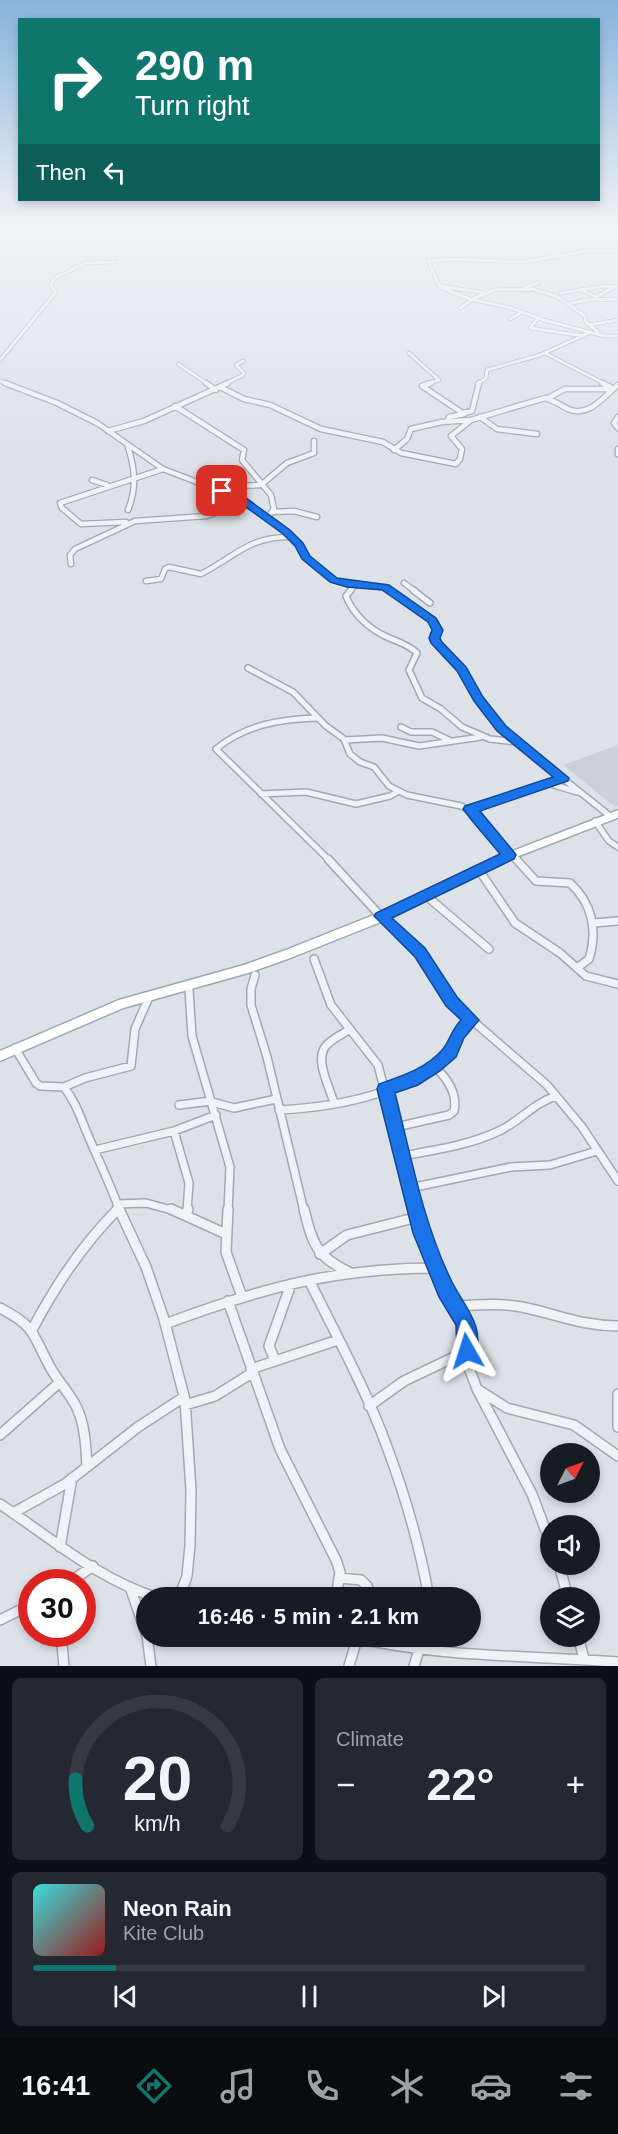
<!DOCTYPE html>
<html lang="en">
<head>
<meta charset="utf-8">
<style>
  :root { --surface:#171b24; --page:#242831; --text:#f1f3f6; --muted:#9ea1a6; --line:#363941; --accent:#0f766e }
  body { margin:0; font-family:Arial,sans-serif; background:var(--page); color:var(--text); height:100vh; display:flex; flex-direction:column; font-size:22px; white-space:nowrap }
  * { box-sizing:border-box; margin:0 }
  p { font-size:20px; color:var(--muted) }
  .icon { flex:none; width:33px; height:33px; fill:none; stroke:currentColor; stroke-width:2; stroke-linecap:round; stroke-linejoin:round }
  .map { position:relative; height:1666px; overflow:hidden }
  .details { display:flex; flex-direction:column; gap:12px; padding:12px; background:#0d0f14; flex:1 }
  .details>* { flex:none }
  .banner { position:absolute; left:18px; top:18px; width:582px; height:183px; border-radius:0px; box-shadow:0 3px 9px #0003; background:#0f766e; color:#fff; overflow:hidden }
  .needle { width:39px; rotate:48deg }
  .buttons { position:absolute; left:540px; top:1443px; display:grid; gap:12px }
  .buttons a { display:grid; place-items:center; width:60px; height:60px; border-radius:50%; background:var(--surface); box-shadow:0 3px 9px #0003; font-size:30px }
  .speed { position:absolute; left:18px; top:1569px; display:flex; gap:12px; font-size:30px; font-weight:700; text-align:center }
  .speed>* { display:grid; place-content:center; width:78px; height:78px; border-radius:50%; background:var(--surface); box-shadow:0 3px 9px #0003; line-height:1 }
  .speed .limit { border:9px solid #d22; background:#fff; color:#111 }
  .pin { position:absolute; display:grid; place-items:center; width:51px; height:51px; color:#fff; margin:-26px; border-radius:12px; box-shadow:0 3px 9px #0006 }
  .me { position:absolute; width:66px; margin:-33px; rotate:354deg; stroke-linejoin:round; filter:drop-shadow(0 0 4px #0008) }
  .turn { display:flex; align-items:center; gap:21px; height:126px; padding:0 18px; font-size:27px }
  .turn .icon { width:78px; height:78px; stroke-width:2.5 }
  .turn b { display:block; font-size:42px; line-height:51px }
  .then { display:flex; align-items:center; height:57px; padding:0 18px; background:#0003; gap:12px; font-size:22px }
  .big { font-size:45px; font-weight:600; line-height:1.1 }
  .details .widget { flex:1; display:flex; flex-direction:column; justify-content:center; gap:9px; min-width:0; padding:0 21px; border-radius:9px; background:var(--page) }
  .details .dial { align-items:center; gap:0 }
  .dial svg { height:156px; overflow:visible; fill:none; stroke:var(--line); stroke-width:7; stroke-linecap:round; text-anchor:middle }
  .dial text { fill:var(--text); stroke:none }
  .song { display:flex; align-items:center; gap:18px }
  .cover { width:72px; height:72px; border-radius:9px; background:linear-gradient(135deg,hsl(180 70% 55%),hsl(0 70% 35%)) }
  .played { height:6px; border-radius:3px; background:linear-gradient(90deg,var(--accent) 15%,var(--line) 15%) }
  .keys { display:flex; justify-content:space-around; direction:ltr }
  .heat { display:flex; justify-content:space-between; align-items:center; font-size:33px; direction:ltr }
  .details .tiles { flex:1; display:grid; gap:12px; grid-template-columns:1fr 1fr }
  .widget:last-child { grid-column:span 2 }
  .trip { position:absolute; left:136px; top:1587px; width:345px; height:60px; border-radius:30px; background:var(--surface); box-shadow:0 3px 9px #0003; font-weight:600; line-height:60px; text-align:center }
  .dock { display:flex; height:96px; justify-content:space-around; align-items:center; background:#090b0e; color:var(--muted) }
  .dock .icon { width:42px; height:42px }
  .dock .active { color:var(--accent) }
  .dock b { font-size:27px; color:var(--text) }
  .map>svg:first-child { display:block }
</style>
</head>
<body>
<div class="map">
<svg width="618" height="1666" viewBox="0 0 618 1666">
  <rect width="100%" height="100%" fill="#dde2e8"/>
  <path fill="#cbd1da" d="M 618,745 L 618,806 L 615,807 L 563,765 Z"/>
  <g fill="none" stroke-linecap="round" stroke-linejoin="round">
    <g stroke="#a2a9b2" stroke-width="4.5">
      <path id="minor-far4" d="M 618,251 L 586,251 L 524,262 L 451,259 L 428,261 L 440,287 L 470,299 L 511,308 L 544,320 L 604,336 L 618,336
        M 538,283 L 525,287 L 556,296 L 585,316 L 586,322 L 598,332
        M 440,286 L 485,293
        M 581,290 L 596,297 L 614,287
        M 561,293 L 605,286 L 617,287
        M 472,299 L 497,289 L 529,290
        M 568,304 L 587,300 L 618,299
        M 460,308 L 472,300
        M 538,318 L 530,328 L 584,336
        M 510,319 L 522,312
        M 589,325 L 618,320
        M 409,353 L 439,380 L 426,384
        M 545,353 L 605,384
        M 0,360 L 56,292 L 51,286 L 53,279 L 85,263 L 115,262
        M 178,364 L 208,384
        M 0,381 L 9,384
        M 225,384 L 243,375 L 244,373 L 236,365 L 243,361
        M 477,384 L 486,378 L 487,370 L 540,355 L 591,332"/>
    </g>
    <g stroke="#a2a9b2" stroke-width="7">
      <path id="minor-far3" d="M 5,383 L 57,403 L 97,423 L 163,469 L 236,497 L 287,532 L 300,545 L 305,557 L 333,580 L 347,584 L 385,587 L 391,591
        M 206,383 L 216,390
        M 431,383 L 422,386 L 464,414 L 449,417 L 447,421
        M 602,383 L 612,388
        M 220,387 L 244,399 L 270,405 L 321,429 L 383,442 L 401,453 L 456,464 L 460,459 L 462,449 L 451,436 L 471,420 L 545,398 C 553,400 560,405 568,409 C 589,418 603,397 618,385
        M 548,398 L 565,389 L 610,389
        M 175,406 L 244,450 L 242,460 L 271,495 L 274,509 L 267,518
        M 463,413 L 472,411 L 479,383
        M 480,417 L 497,429 L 537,434
        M 618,417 L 614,423 L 618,428
        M 108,431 L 144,421 L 228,383
        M 128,447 C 135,469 137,488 128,510
        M 618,449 L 618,454
        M 394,450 L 407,439 L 411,429 L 442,422 L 470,420
        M 92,480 L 107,485
        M 222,491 L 233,486 L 261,485 L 287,463 L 314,453 L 314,441
        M 273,512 L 294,511 L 317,517
        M 126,522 L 81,524 L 62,508 L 60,503 L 163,469
        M 71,564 L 70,555 L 75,549 L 135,521 L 207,516 L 229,508 L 249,505
        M 146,581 L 161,579 L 165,569 L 169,567 L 201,574 C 236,556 249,536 292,537
        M 404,583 L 415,591
        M 350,591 L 355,585"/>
    </g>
    <g stroke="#a2a9b2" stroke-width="8">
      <path id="minor-far2" d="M 351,590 L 346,596 C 353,614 369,629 387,637 C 398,642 408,644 417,653 L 409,670 L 422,698 L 441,709 L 462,727 L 490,739 L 517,742
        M 389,590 L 436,624 L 436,643 L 455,661 L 478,698 L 506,733 L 610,816
        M 413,590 L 430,603
        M 248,668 L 293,692 L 326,726 L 344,739 L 350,754 L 360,762 L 374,767 L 389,786 L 407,795 L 461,806 L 473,812 L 509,855
        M 317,718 C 280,719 245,725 216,749 L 329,860
        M 401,727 L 411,732 L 432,732 L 451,741
        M 345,740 L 382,738 L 419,746 L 481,737
        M 554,785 L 577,792
        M 261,794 L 306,792 L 356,804 L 390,796 L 397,792
        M 469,809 L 563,778
        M 595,821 L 609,841 L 618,847
        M 512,854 L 518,860"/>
    </g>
    <g stroke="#a2a9b2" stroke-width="10">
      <path id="minor-far1" d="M 328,859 L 386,922 L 412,943 L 428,962 L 451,1002 L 547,1085 L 582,1127 L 618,1181
        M 516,859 L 536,881 L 570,883 C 592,903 598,930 589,959 L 577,968
        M 479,870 L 515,923 L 560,953 L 586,976 L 618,984
        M 430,899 L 489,949
        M 594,923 L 618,921
        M 314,959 L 331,1005 L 378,1065 L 416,1211
        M 255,975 L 251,989 L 251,1005 L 267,1057 L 304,1211
        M 189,990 L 192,1036 L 230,1167 L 228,1211
        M 15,1048 L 36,1083 L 40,1086 L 64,1087 C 75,1101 80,1116 87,1133 C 98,1159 110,1184 120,1211
        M 64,1087 L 85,1078 L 131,1066 L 135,1029 L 149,997
        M 212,1102 L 234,1108 L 276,1099
        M 334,1103 C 330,1088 315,1061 325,1047 C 331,1039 341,1035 349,1030
        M 179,1105 L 211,1101
        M 279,1110 C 335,1107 400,1096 444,1058 C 456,1047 460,1031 471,1020
        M 396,1127 L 449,1115 L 454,1111 C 458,1093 447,1078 434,1066
        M 174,1131 L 189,1183 L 187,1211
        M 95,1150 L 174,1131 L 216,1115
        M 402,1156 C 435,1150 471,1145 501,1130 C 521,1120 534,1103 556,1096
        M 410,1188 L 511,1167 L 550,1165 L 597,1151
        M 117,1204 L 146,1203 L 175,1211
        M 116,1211 L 119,1208"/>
    </g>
    <g stroke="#a2a9b2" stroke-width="12">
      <path id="minor" d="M 119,1209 L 146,1267 L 164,1319 L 185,1400 L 191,1490 L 190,1545 L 187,1576 L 179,1598
        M 171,1209 L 226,1234
        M 228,1209 L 226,1252 L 242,1297
        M 304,1209 C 312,1242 316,1257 349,1272
        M 416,1209 L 429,1255 L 466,1324 L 469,1368 L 477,1389 L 532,1494 L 550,1542
        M 186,1215 L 188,1209
        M 320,1254 L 347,1235 L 418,1217
        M 309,1280 C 336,1335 366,1389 387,1447 C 405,1495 420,1547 429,1598
        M 228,1301 L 280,1449 L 336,1560 L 340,1572 L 336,1598
        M 457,1306 C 479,1305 501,1303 522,1307 C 557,1314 581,1326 618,1326
        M 0,1308 C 35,1326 32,1333 49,1365 C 56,1379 67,1390 75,1404 C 85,1422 86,1447 87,1467
        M 165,1324 C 259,1289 333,1268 435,1268
        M 32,1330 C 55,1286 82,1245 118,1209
        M 275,1360 L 269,1346 L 291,1284
        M 251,1369 L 338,1340
        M 477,1389 L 507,1408 L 574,1425 L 618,1456
        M 618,1394 L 618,1427
        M 185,1405 L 215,1396 L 252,1373
        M 369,1406 L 404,1381 L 467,1351
        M 0,1435 L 60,1382
        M 0,1504 C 51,1538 99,1580 158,1598
        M 13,1513 L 65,1484 L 138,1427 L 184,1397
        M 60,1547 L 72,1478
        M 559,1564 L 568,1598
        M 340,1578 L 361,1580 L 367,1586 L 371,1598
        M 70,1582 L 93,1566
        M 130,1587 L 147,1636
        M 0,1620 L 32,1604
        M 61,1634 L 64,1666
        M 147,1636 L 151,1666
        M 348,1636 C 437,1658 527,1655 618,1662
        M 436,1636 L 439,1651
        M 578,1636 L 584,1659
        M 349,1666 L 357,1639
        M 414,1666 L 419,1650"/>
    </g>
    <g stroke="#9ca7b5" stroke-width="10">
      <path id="major-far1" d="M 499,860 L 618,814"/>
    </g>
    <g stroke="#9ca7b5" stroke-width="12">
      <path id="major" d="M 0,1056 L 121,1004 L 246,969 L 288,954 L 381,917 L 502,859"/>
    </g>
    <use href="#minor-far4" stroke="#f0f3f6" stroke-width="3"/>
    <use href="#minor-far3" stroke="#f0f3f6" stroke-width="4.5"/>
    <use href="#minor-far2" stroke="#f0f3f6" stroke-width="5"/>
    <use href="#minor-far1" stroke="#f0f3f6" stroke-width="7"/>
    <use href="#minor" stroke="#f0f3f6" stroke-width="9"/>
    <use href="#major-far1" stroke="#fff" stroke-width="7"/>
    <use href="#major" stroke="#fff" stroke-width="9"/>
  </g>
  <linearGradient id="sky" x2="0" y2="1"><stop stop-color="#87b3dc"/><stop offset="0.49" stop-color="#f0f2f5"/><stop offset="1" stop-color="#f0f2f5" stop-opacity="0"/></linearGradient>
  <rect width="618" height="458" fill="url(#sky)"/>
  <path fill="#1a73e8" stroke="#114b97" stroke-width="1.5" d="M 218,489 L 225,489 L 246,498 L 290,530 L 303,543 L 310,556 L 337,578 L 389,585 L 436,618 L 443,630 L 440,638 L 442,642 L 466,667 L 483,697 L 506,726 L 569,778 L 568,781 L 480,811 L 514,852 L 516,855 L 514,859 L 392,918 L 425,948 L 457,997 L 479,1020 L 464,1038 L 456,1057 L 440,1071 L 418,1085 L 395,1093 C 411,1156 423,1223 452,1282 C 464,1306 487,1328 474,1358 L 467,1361 L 460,1358 L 457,1351 L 456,1325 L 439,1297 L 413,1233 L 377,1089 L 379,1084 C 402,1076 427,1068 443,1049 C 450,1040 452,1029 461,1020 L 446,1006 L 415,957 L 374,916 L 376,913 L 500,854 C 488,839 474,824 463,809 L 465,806 L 553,777 L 497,731 L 474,701 L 457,671 L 431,643 L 429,638 L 432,630 L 428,622 L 382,590 L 347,587 L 330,582 L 302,559 L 295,546 L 283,534 L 239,502 L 218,493 Z"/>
</svg>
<div class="buttons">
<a><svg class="needle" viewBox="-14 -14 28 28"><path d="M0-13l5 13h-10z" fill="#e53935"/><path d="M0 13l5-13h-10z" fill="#9ea1a6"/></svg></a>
<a><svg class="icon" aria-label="sound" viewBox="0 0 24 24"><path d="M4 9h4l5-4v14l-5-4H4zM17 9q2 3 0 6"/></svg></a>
<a><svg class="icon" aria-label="layers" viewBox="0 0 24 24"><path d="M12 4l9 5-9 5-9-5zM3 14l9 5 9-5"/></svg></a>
</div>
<div class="speed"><div class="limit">30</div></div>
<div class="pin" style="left:222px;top:491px;background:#d93025"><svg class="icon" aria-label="arrive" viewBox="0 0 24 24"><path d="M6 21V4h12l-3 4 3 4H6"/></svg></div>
<svg class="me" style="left:467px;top:1351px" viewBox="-20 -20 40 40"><path d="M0-17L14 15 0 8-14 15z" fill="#1a73e8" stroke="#fff" stroke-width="4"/></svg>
<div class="trip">16:46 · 5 min · 2.1 km</div>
<div class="banner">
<div class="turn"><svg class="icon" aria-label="right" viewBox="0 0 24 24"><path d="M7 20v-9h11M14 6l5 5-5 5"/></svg><div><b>290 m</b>Turn right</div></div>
<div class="then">Then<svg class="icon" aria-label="left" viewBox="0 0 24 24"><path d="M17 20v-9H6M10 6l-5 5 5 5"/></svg></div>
</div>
</div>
<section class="details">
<div class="tiles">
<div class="widget dial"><svg viewBox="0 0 100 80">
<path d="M14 69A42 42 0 1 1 86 69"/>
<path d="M14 69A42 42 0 0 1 8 45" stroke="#0f766e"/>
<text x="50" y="56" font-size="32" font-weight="700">20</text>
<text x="50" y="72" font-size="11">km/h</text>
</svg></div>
<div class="widget"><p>Climate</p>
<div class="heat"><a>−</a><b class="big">22°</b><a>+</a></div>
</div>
<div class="widget">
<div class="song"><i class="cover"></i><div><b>Neon Rain</b><p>Kite Club</p></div></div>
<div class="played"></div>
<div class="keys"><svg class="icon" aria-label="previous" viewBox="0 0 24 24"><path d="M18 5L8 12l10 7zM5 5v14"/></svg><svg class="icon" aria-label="pause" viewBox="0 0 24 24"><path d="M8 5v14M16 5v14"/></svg><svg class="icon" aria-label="next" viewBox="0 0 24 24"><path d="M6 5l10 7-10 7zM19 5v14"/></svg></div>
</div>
</div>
</section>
<nav class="dock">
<b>16:41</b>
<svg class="icon active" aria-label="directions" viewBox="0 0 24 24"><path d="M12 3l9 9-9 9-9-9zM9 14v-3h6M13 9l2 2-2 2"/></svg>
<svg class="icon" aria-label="music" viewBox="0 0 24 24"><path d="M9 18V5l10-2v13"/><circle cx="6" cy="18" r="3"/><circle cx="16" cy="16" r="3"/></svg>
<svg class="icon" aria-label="phone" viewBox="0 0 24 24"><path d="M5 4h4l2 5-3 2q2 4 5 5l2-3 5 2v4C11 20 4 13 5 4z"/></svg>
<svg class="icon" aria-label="climate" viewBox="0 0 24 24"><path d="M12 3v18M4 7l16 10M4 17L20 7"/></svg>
<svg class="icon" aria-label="car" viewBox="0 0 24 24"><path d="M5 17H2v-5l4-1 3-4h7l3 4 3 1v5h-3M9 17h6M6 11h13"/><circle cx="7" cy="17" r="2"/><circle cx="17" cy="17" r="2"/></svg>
<svg class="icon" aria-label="filters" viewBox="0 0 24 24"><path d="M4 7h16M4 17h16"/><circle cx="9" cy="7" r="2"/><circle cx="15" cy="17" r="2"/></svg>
</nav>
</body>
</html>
